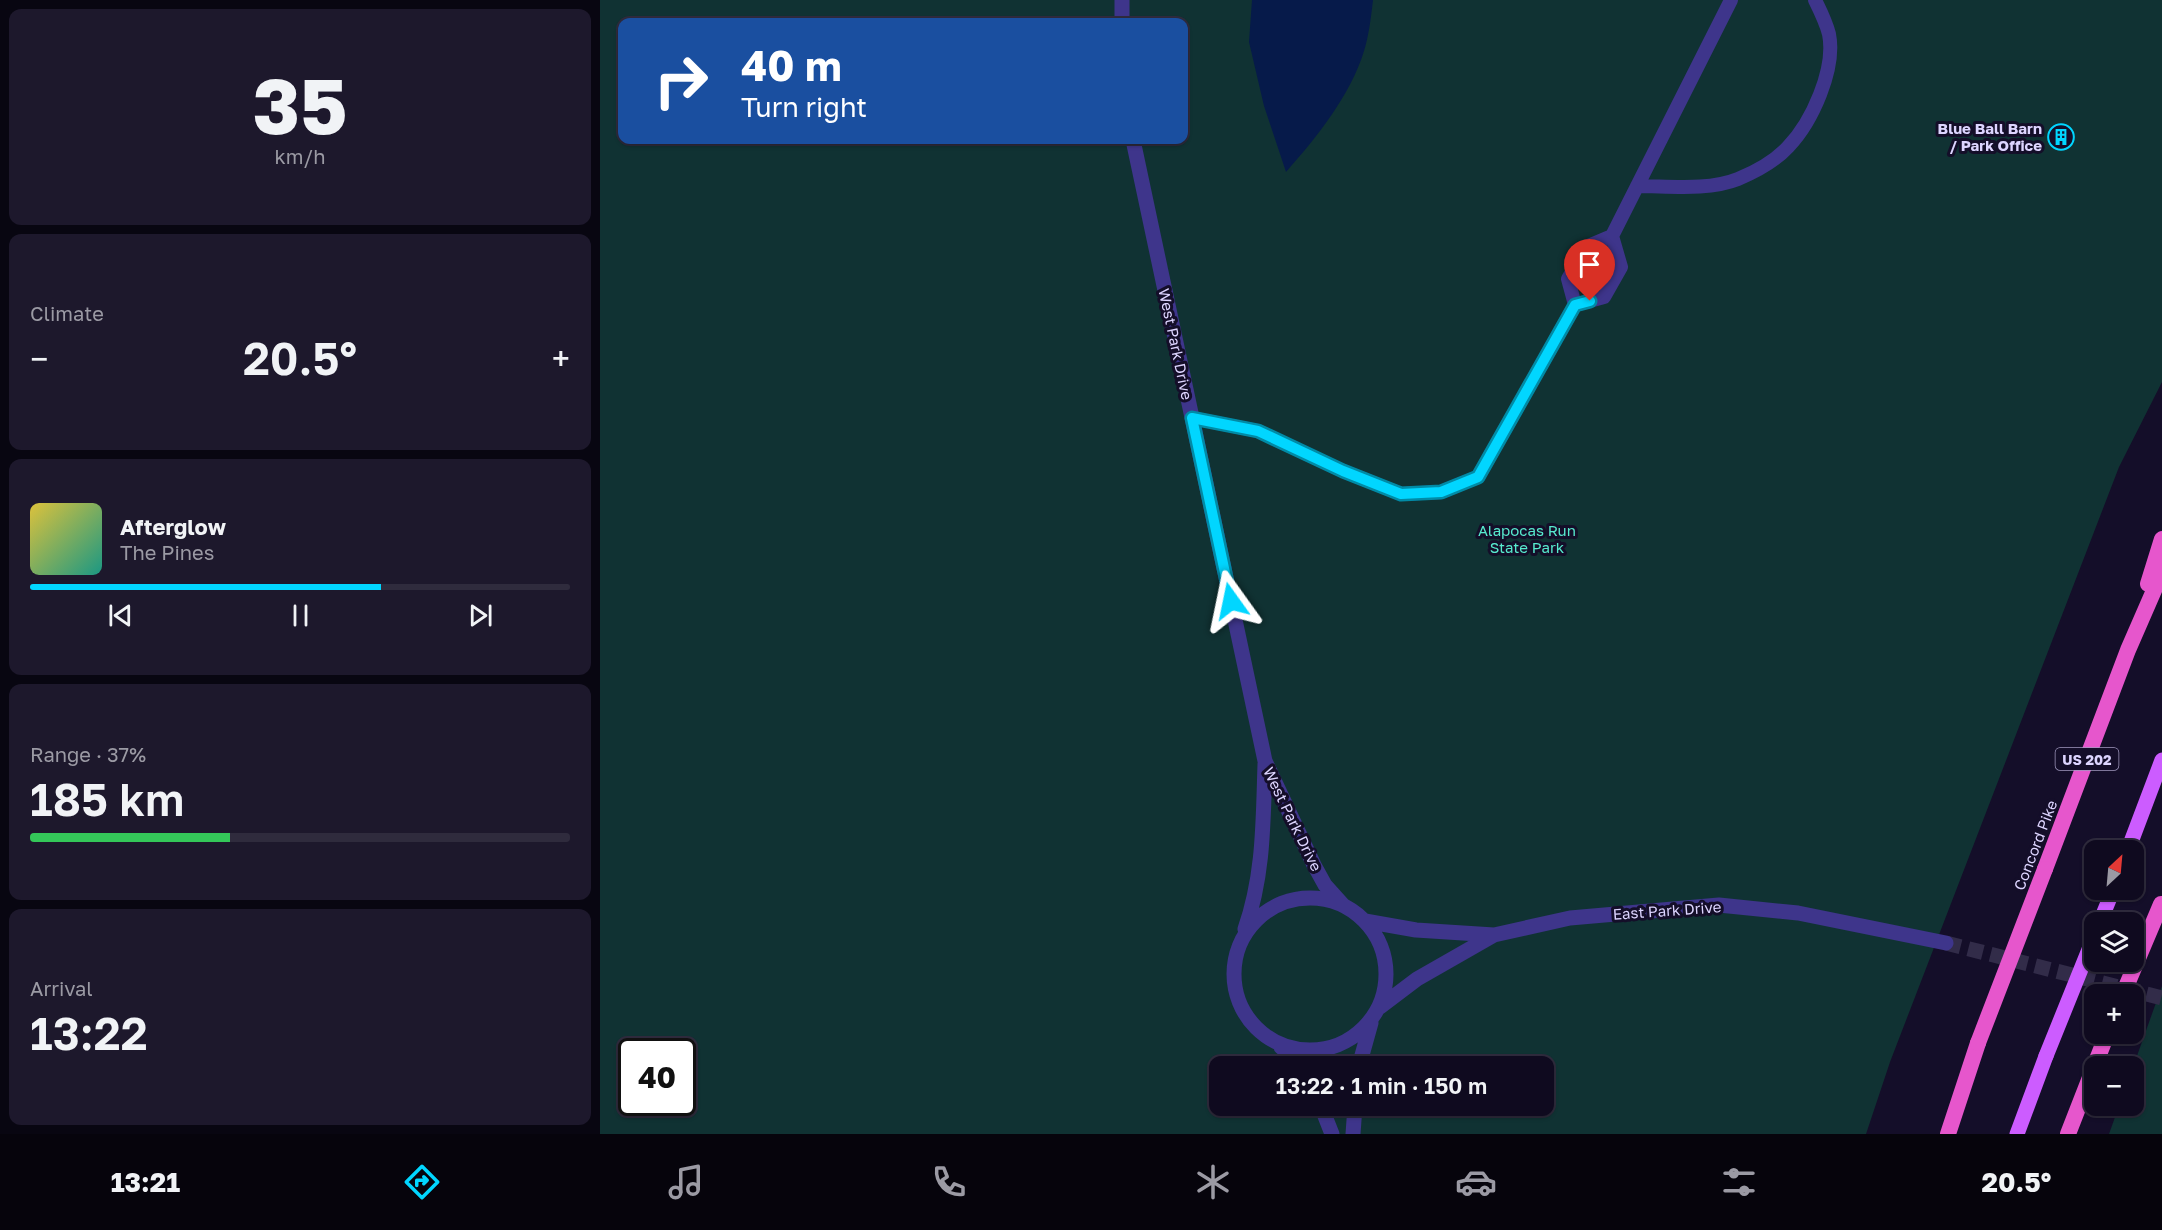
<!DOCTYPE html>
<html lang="en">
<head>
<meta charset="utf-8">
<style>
  :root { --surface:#0f0a1f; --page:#1d182c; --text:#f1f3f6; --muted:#9b9aa4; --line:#2f2b3d; --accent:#01d6ff }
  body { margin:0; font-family:"Golos Text",sans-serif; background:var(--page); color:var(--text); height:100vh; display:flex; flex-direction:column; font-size:22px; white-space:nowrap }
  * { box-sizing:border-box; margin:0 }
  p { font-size:20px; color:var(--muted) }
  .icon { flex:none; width:33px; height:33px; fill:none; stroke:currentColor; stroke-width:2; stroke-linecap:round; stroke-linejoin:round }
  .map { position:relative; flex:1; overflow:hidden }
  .panel { display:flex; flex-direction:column; gap:9px; padding:9px; background:#080611; width:600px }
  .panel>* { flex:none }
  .hud { position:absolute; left:18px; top:18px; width:570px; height:126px; border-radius:12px; box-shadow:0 2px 4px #0004,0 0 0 2px var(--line); background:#1a4fa0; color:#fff; overflow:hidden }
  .needle { width:39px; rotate:26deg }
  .controls { position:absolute; left:1484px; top:840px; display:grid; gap:12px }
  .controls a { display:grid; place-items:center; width:60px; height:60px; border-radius:12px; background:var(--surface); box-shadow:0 2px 4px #0004,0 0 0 2px var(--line); font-size:30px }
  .speed { position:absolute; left:18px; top:1038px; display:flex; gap:12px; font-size:30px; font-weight:700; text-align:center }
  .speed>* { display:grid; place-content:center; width:78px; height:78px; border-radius:50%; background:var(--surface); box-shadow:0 2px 4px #0004,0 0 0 2px var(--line); line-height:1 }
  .speed .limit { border:3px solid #111; border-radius:9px; background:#fff; color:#111 }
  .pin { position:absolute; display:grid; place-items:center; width:51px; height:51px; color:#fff; margin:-62px -26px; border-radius:50% 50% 50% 0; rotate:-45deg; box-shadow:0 0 6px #0007 }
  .pin .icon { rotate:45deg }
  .me { position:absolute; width:66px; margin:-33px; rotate:348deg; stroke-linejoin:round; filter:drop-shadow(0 0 4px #0008) }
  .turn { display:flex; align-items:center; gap:21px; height:126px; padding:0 24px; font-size:27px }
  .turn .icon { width:78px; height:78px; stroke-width:2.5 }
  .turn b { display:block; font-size:42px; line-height:51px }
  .big { font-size:45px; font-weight:600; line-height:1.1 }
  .panel .card { flex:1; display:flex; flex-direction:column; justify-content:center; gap:9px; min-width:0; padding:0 21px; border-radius:12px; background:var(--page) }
  .panel .dial { align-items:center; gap:0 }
  .dial b { font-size:78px; line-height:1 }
  .song { display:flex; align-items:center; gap:18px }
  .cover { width:72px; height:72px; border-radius:9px; background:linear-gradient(135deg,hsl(50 70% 55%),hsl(170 70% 35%)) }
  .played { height:6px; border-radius:3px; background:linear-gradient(90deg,var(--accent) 65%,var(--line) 65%) }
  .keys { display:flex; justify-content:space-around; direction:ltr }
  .heat { display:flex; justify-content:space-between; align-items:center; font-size:33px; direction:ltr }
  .charge { height:9px; border-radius:4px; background:linear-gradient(90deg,#34c759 37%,var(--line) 0) }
  .trip { position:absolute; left:609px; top:1056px; width:345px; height:60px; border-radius:12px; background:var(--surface); box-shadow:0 2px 4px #0004,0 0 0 2px var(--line); font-weight:600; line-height:60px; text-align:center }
  .menu { display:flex; height:96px; justify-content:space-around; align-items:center; background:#06040c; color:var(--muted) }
  .menu .icon { width:42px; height:42px }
  .menu .selected { color:var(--accent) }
  .menu b { font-size:27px; color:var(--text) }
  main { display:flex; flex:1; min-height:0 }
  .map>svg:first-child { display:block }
</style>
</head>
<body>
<main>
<section class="panel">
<div class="card dial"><b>35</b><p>km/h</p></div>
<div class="card"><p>Climate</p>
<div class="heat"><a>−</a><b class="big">20.5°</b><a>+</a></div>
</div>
<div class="card">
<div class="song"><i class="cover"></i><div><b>Afterglow</b><p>The Pines</p></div></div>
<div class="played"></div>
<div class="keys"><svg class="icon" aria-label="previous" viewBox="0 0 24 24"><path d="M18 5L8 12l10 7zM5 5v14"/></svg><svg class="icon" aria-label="pause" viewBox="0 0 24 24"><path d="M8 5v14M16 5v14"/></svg><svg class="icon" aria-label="next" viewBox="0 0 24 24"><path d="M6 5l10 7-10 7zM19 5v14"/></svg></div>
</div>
<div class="card"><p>Range · 37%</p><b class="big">185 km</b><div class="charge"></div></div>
<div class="card"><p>Arrival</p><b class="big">13:22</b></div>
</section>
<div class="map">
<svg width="1562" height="1134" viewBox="0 0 1562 1134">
  <rect width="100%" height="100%" fill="#140e29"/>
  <path fill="#103233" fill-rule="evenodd" d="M 0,0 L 1562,0 L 1562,382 L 1519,467 L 1290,1062 L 1266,1134 L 0,1134 ZM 22,22 L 584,22 L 584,140 L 22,140 ZM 32,1052 L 82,1052 L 82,1102 L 32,1102 ZM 620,1066 L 944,1066 L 944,1106 L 620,1106 Z
    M 1562,986 L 1562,1134 L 1509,1134 L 1519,1106 L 1533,1106 L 1533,1067 Z"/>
  <path fill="#061a4a" d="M 652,0 L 773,0 C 771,17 769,35 764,51 C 750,96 717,137 686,172 L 664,106 L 649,42 Z"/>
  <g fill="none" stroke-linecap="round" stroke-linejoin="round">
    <path stroke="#322c49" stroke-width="15" stroke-dasharray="15 8" stroke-linecap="butt" d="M 1346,943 L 1562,998"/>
    <path stroke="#3e358b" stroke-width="14" d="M 1037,186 C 1069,186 1108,191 1138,179 C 1155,172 1175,161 1188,147 C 1212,122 1236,69 1229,34 C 1226,22 1220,10 1215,0
      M 1012,236 L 1131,0
      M 592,418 L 658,431 L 743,471 L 801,494 L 841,492 L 878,477 L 975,305 L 968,279 L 986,247 L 1012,236 L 1021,267 L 1004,297 L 975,305"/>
    <path stroke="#3e358b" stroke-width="15" d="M 522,22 L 522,0
      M 533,140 L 665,761 L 714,865 L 725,885 L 743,905
      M634 974a76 76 0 1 1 152 0a76 76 0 1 1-152 0Z
      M 765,921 L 816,930 L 894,935 L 970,918 L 1119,905 L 1198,913 L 1346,943
      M 645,929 C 664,874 663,822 665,764
      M 780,1007 L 817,979 L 894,935
      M 681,1047 L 690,1054 L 701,1066
      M 759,1066 L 771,1023
      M 721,1106 L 732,1134
      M 753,1134 L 755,1106"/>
    <path stroke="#cc5cff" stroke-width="15" d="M 1528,850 L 1562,760
      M 1500,922 L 1513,890
      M 1417,1134 L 1446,1056"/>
    <path stroke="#e656cc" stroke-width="16" d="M 1548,584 L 1562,539
      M 1445,869 L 1528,650 L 1562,572
      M 1348,1134 L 1378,1043
      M 1468,1134 L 1507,1034"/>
    <path stroke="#cc5cff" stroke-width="15" d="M 1446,1056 L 1494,937"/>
    <path stroke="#e656cc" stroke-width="16" d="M 1523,994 L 1561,904
      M 1378,1043 L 1445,869"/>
  </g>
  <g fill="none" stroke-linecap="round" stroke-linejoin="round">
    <g stroke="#018ba6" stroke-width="15">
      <path id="route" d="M 631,601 L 592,418 L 658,431 L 743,471 L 801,494 L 841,492 L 878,477 L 975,305 L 990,301"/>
    </g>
    <use href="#route" stroke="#01d6ff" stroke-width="10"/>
  </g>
  <defs>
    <g id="building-ring" transform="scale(1.35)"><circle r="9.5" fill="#140e29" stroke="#01d6ff" stroke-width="1.5"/><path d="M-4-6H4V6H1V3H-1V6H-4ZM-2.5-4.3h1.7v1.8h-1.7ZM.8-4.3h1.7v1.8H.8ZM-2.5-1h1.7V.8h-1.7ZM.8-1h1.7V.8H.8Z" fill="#01d6ff"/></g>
  </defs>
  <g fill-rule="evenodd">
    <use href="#building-ring" x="1461" y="137"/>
  </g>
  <g text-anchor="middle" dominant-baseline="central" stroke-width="6" stroke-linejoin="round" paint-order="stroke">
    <rect fill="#140e29" stroke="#a199bf" stroke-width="1.5" x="1455.5" y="748" width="63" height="22" rx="4.5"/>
    <g font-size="14" font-weight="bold" fill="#ddd5ff">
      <text x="1487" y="759">US 202</text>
    </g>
    <g font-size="15" font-weight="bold" fill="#ddd5ff" stroke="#140e29" text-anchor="end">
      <text x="1442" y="128">Blue Ball Barn<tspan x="1442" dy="17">/ Park Office</tspan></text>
    </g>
    <g font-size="15" fill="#ddd5ff" stroke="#140e29">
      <text transform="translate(576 344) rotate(78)">West Park Drive</text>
      <text transform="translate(693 819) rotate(64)">West Park Drive</text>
      <text transform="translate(1435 845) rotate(-69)">Concord Pike</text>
      <text transform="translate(1067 910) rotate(-4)">East Park Drive</text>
    </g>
    <g font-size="15" fill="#57eace" stroke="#140e29">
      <text x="927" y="530">Alapocas Run<tspan x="927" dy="17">State Park</tspan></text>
    </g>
  </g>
</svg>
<div class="controls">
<a><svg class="needle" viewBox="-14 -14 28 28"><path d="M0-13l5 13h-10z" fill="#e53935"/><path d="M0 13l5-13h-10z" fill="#9b9aa4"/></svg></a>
<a><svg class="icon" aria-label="layers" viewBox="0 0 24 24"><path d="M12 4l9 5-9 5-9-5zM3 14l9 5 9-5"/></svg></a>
<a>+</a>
<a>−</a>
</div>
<div class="speed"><div class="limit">40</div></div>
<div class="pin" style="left:990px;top:301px;background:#d93025"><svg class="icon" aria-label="arrive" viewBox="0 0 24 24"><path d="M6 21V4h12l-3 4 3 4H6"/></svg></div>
<svg class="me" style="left:631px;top:601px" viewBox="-20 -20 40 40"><path d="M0-17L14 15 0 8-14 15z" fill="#01d6ff" stroke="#fff" stroke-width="4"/></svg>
<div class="trip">13:22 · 1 min · 150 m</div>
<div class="hud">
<div class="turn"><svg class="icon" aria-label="right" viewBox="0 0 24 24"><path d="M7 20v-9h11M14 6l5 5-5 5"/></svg><div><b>40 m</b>Turn right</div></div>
</div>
</div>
</main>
<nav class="menu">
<b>13:21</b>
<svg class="icon selected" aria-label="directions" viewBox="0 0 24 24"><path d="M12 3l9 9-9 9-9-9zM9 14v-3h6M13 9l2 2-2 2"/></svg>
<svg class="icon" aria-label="music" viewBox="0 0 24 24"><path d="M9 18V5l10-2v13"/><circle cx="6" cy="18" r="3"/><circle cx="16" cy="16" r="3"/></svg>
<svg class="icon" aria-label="phone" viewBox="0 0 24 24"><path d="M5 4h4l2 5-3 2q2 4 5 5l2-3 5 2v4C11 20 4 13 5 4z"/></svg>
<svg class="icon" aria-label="climate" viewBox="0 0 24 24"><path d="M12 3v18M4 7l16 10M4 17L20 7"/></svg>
<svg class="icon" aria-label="car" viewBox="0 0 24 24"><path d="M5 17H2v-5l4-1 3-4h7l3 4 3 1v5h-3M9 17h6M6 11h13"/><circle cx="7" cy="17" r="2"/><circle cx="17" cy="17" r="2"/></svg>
<svg class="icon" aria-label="filters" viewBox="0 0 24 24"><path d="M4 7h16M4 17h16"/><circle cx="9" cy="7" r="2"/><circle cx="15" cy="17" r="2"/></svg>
<b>20.5°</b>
</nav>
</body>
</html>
